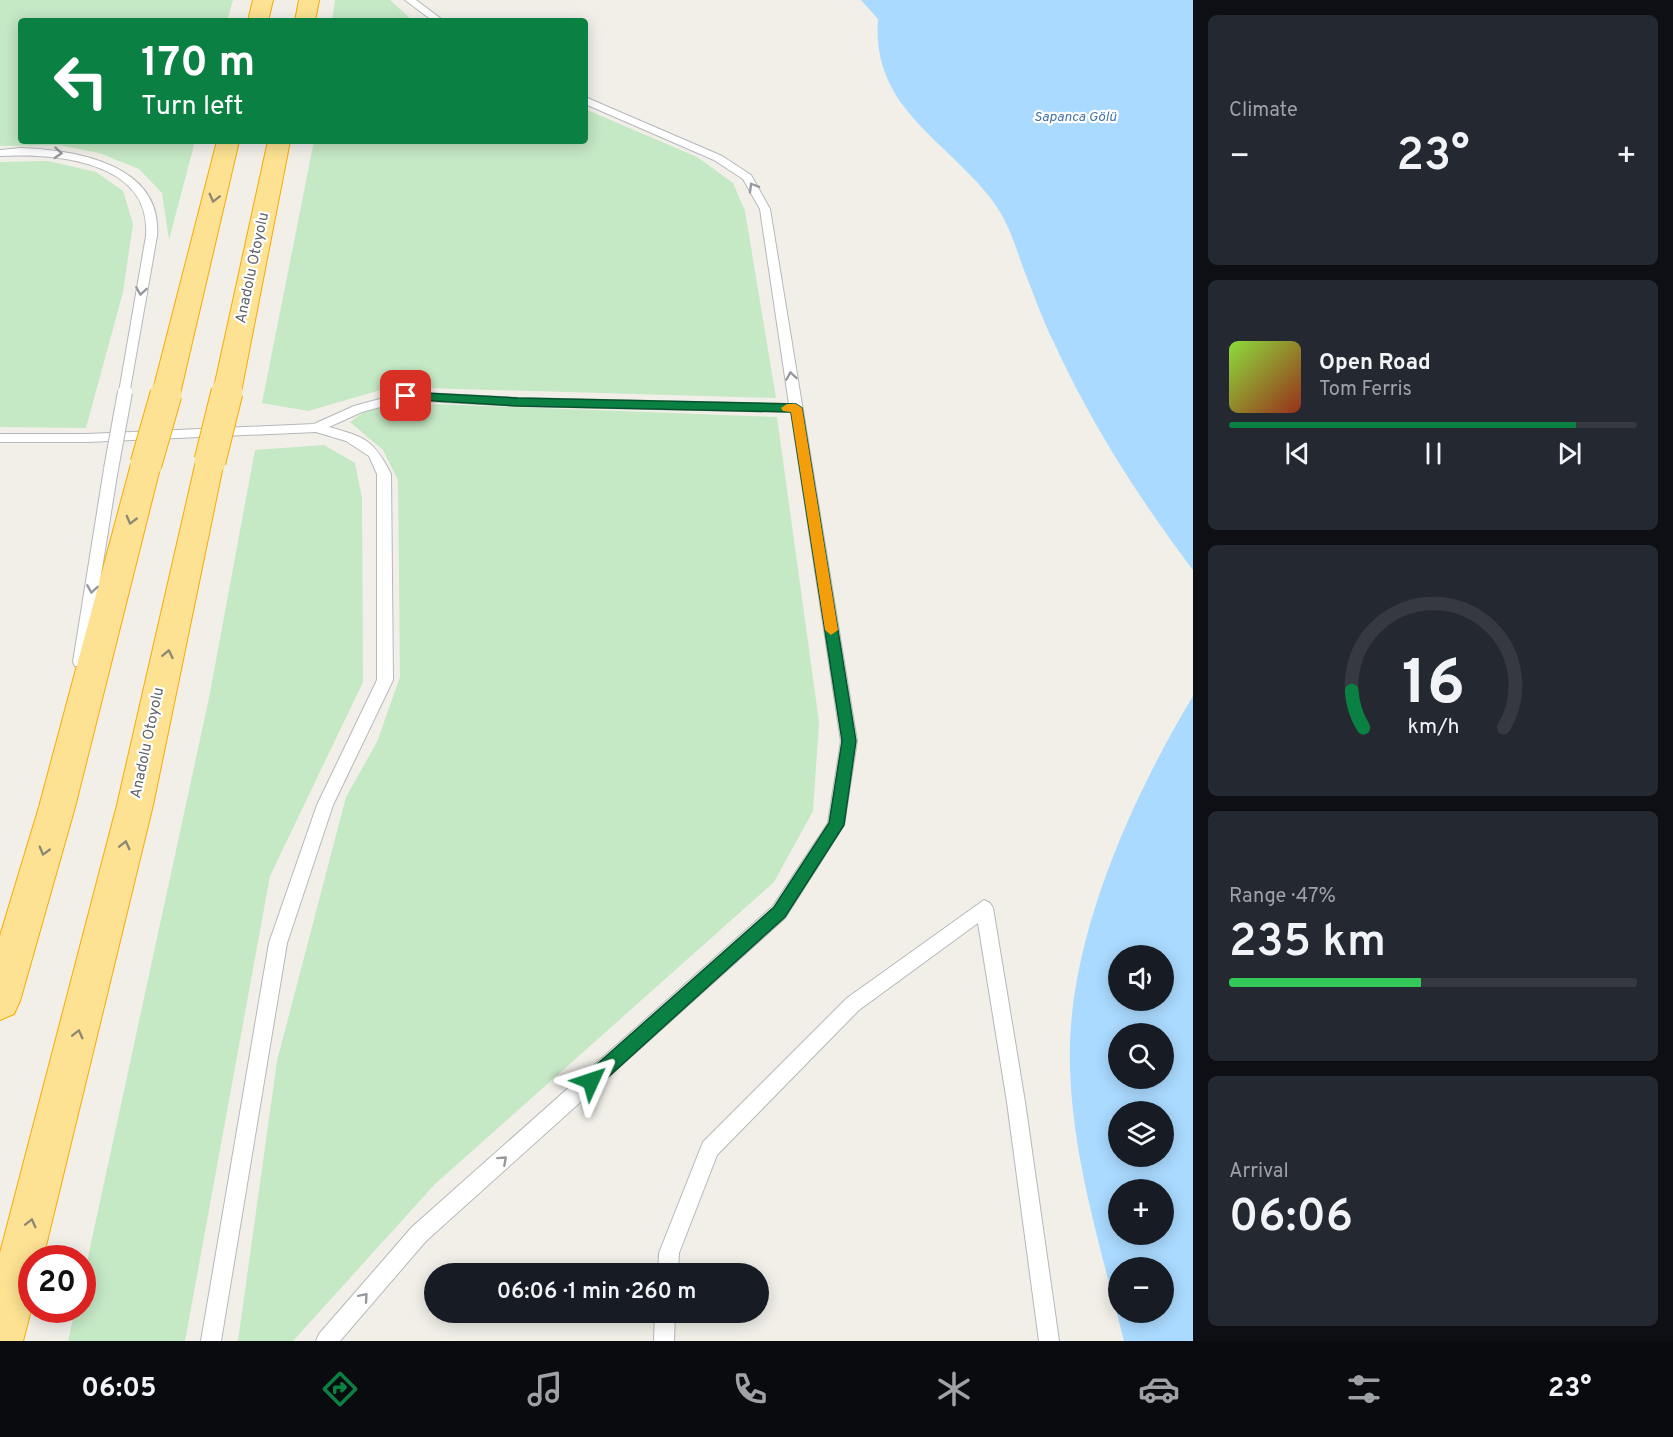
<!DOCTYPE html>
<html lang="en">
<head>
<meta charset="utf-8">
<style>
  :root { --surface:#171b24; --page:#242831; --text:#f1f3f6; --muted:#9ea1a6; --line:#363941; --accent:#0b8043 }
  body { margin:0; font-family:Overpass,sans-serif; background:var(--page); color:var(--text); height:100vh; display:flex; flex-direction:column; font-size:22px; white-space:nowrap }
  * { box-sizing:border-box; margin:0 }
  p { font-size:20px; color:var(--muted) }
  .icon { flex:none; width:33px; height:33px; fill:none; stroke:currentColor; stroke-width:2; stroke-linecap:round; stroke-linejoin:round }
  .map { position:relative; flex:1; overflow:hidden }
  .drawer { display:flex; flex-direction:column; gap:15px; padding:15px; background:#0d0f14; width:480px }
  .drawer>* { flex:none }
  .hud { position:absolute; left:18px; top:18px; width:570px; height:126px; border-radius:6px; box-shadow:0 3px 15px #0003; background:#0b8043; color:#fff; overflow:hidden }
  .buttons { position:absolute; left:1108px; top:945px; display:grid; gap:12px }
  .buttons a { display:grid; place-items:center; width:66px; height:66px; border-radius:50%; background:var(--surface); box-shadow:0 3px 15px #0003; font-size:30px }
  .speed { position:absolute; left:18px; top:1245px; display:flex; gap:12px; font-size:30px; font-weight:700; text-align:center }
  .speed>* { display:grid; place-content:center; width:78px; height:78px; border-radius:50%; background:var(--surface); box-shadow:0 3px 15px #0003; line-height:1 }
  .speed .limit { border:9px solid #d22; background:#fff; color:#111 }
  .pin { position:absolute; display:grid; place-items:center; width:51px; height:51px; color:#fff; margin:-26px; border-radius:12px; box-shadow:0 3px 9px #0006 }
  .me { position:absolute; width:66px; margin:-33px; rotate:48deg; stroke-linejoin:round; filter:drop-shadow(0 0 4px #0008) }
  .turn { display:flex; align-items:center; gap:21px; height:126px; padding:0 24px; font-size:27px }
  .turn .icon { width:78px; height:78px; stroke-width:2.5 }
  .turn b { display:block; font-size:42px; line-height:51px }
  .big { font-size:45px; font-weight:600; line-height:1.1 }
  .drawer .widget { flex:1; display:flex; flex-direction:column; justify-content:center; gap:9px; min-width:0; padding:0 21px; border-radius:9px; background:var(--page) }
  .drawer .dial { align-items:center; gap:0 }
  .dial svg { height:156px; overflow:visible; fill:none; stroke:var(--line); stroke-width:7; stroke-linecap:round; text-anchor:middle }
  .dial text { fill:var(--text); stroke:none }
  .song { display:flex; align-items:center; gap:18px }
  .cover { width:72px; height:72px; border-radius:9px; background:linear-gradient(135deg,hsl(90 70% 55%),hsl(10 70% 35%)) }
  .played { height:6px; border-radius:3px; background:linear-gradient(90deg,var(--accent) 85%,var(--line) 85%) }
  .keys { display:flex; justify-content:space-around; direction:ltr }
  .heat { display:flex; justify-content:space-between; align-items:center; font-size:33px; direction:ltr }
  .charge { height:9px; border-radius:4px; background:linear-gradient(90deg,#34c759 47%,var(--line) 0) }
  .trip { position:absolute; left:424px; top:1263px; width:345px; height:60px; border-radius:30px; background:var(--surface); box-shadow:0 3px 15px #0003; font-weight:600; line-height:60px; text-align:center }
  .menu { display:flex; height:96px; justify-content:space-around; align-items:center; background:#090b0e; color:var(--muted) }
  .menu .icon { width:42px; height:42px }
  .menu .active { color:var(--accent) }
  .menu b { font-size:27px; color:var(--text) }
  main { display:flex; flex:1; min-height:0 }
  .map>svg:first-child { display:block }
</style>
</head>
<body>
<main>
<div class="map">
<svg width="1193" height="1341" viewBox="0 0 1193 1341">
  <rect width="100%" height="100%" fill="#f1efe8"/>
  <path fill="#c5e8c5" d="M 0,0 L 233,0 L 227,21 L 21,21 L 21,141 L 195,141 L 169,240 L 162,193 L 139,169 L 99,153 L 59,145 L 0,146 Z
    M 335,0 L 390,0 L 413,21 L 332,21 Z
    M 585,109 L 697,157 L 733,183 L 745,211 L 776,398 L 391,387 L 308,411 L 262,403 L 314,141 L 585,141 Z
    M 48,161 L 96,172 L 123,191 L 133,224 L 123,292 L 86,428 L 0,427 L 0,162 Z
    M 407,403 L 777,417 L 819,722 L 813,811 L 774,882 L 435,1184 L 293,1341 L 238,1341 L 277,1061 L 346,797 L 377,742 L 400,677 L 398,480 L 383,450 L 350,422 L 367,410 Z
    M 324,445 L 355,463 L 362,498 L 363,682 L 270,876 L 185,1341 L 68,1341 L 75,1310 L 82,1310 L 83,1280 L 209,698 L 255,450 Z"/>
  <path fill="#aadaff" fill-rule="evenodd" d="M 861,0 L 1193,0 L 1193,570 C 1140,500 1092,425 1055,345 C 1043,321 1034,295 1024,270 C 1015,245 1008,221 992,200 C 946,139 871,108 878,19 Z
    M 1193,696 L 1193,1341 L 1124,1341 C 1102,1251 1072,1159 1070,1065 C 1066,943 1131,799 1193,696 ZM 1119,956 L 1164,956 L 1164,1000 L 1119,1000 ZM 1119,1034 L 1164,1034 L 1164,1078 L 1119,1078 ZM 1119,1112 L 1164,1112 L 1164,1156 L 1119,1156 ZM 1119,1190 L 1164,1190 L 1164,1234 L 1119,1234 ZM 1119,1268 L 1164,1268 L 1164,1312 L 1119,1312 Z"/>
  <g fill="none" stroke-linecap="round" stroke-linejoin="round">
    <g stroke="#b5b8bc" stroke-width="2">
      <path id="service" d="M 405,0 L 416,0 L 444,21 L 433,21 Z
        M 585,97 L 722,156 L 751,175 L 770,209 L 857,741 L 844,825 L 785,918 L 426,1241 L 340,1341 L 316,1341 L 319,1334 L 412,1227 L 773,906 L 828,823 L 841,741 L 791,412 L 518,406 L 406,400 L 362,412 L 329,427 C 365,437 374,440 391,474 L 393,680 L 333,805 L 287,943 L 221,1341 L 201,1341 L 269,943 L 317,805 L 377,680 L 377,474 L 369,456 L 346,441 L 316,432 L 87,442 L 0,442 L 0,434 L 87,434 L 314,424 L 354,406 L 406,392 L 518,398 L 789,404 L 760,209 L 743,179 L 714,160 L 585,104 Z
        M 21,148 C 75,150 163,164 157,236 L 129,395 L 121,395 L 119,392 L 146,236 C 152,160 53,153 0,156 L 0,150 Z
        M 111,464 L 118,469 L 87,662 L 85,666 L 75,666 L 73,662 L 104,469 Z
        M 984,900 L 990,903 L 993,908 L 1025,1102 L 1059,1341 L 1039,1341 L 1007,1102 L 978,923 L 859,1010 L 717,1155 L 679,1253 L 678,1274 L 658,1274 L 659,1253 L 703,1142 L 847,998 Z
        M 655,1312 L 675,1312 L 674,1341 L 654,1341 Z"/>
    </g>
    <g stroke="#f9ab00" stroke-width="2">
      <path id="motorway" d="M 253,0 L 273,0 L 268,21 L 248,21 Z
        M 299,0 L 319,0 L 315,21 L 295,21 Z
        M 217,141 L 239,141 L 180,394 L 176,401 L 166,403 L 156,401 L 152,394 Z
        M 268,141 L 290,141 L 241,392 L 237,399 L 227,401 L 217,399 L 213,392 Z
        M 210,451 L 220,454 L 224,461 L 153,805 L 43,1258 L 32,1258 L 32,1306 L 23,1341 L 0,1341 L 0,1253 L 117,805 L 196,461 L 200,454 Z
        M 146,454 L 156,457 L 161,464 L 75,807 L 20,1001 L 14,1014 L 0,1020 L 0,936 L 39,807 L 131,464 L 136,457 Z"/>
    </g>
    <use href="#service" fill="#fff" fill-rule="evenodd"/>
    <use href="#motorway" fill="#fde293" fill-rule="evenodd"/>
    <g stroke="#b5b8bc" stroke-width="16" stroke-linecap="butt">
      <path id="service-bridge" d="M 111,469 L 125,392"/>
    </g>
    <g stroke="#f9ab00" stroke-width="33" stroke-linecap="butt">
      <path id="motorway-bridge" d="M 210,461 L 227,392
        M 146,464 L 166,394"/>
    </g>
    <use href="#service-bridge" stroke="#fff" stroke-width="14"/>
    <use href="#motorway-bridge" stroke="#fde293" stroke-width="31"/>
  </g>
  <defs><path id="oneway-chevron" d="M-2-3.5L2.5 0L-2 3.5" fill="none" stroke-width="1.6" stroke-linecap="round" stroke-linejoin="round" transform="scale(1.5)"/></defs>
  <g stroke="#979a9d">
    <use href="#oneway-chevron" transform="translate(58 153) rotate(4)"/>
    <use href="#oneway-chevron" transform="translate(753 187) rotate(-120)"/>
    <use href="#oneway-chevron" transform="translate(141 291) rotate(99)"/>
    <use href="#oneway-chevron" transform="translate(791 376) rotate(-99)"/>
    <use href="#oneway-chevron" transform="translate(92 589) rotate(99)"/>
    <use href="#oneway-chevron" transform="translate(503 1160) rotate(-42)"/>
    <use href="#oneway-chevron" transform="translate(364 1297) rotate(-49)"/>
  </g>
  <g stroke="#8e8975">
    <use href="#oneway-chevron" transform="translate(214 198) rotate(104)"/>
    <use href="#oneway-chevron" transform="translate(131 520) rotate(105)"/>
    <use href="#oneway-chevron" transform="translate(168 654) rotate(-78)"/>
    <use href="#oneway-chevron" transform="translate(125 845) rotate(-76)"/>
    <use href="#oneway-chevron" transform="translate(44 851) rotate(106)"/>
    <use href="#oneway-chevron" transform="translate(78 1034) rotate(-76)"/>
    <use href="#oneway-chevron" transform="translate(31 1223) rotate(-76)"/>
  </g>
  <path fill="#0b8043" stroke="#07532c" stroke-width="1.5" d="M 406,392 L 518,398 L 796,404 L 802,408 L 856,741 L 844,825 L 785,917 L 597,1087 L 591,1090 L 585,1087 L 583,1081 L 585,1075 L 774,907 L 829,823 L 842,741 L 791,412 L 518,406 L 402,399 L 401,396 Z"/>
  <path fill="#f59e0b" d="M 796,404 L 802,408 L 838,630 L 831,635 L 825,630 L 791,412 L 783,411 L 781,408 L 787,404 Z"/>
  <g text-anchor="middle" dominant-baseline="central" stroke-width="4.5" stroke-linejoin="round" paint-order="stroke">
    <g font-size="14" font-style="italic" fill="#4174aa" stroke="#fff">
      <text x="1075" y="117">Sapanca Gölü</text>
    </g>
    <g font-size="15" fill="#5f6368" stroke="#fff">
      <text transform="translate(253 268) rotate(-78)">Anadolu Otoyolu</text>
      <text transform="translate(148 743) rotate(-78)">Anadolu Otoyolu</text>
    </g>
  </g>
</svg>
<div class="buttons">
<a><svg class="icon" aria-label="sound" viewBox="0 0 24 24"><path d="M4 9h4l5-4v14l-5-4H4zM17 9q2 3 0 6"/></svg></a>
<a><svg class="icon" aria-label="search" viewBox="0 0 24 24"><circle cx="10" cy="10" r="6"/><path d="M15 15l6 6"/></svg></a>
<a><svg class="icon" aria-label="layers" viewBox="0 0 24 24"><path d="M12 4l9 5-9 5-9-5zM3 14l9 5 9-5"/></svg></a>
<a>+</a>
<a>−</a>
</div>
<div class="speed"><div class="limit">20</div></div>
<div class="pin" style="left:406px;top:396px;background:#d93025"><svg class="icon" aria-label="arrive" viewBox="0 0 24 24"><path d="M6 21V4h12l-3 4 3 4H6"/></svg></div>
<svg class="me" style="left:591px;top:1081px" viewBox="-20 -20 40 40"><path d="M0-17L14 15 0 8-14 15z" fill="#0b8043" stroke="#fff" stroke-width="4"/></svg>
<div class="trip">06:06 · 1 min · 260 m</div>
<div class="hud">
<div class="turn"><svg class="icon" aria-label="left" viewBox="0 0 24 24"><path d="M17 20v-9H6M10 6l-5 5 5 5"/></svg><div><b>170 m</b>Turn left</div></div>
</div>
</div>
<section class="drawer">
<div class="widget"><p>Climate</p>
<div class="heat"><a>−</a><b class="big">23°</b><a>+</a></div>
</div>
<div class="widget">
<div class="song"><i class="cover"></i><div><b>Open Road</b><p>Tom Ferris</p></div></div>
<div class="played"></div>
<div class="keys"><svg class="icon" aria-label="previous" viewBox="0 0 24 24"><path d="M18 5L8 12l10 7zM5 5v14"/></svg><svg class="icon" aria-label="pause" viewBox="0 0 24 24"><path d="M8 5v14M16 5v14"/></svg><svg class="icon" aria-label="next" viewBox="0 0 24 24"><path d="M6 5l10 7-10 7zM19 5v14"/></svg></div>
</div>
<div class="widget dial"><svg viewBox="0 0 100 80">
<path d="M14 69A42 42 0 1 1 86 69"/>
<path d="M14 69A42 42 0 0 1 8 50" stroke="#0b8043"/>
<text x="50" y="56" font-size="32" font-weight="700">16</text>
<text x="50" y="72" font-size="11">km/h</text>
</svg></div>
<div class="widget"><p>Range · 47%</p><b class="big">235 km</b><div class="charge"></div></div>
<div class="widget"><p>Arrival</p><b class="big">06:06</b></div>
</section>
</main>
<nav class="menu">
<b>06:05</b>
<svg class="icon active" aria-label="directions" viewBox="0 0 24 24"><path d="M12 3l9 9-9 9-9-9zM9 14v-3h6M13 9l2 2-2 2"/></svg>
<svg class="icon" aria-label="music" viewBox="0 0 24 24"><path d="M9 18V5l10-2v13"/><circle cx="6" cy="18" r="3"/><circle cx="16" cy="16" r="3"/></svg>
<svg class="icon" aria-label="phone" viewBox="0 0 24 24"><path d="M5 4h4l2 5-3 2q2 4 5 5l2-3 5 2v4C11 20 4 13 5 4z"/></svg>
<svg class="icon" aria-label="climate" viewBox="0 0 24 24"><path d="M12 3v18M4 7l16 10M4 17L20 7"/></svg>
<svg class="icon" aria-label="car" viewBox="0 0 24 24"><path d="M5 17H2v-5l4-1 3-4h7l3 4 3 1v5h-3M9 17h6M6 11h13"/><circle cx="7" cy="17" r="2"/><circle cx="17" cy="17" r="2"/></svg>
<svg class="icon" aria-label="filters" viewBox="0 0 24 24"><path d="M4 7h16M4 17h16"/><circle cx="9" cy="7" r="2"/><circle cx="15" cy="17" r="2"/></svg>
<b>23°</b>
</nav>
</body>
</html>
